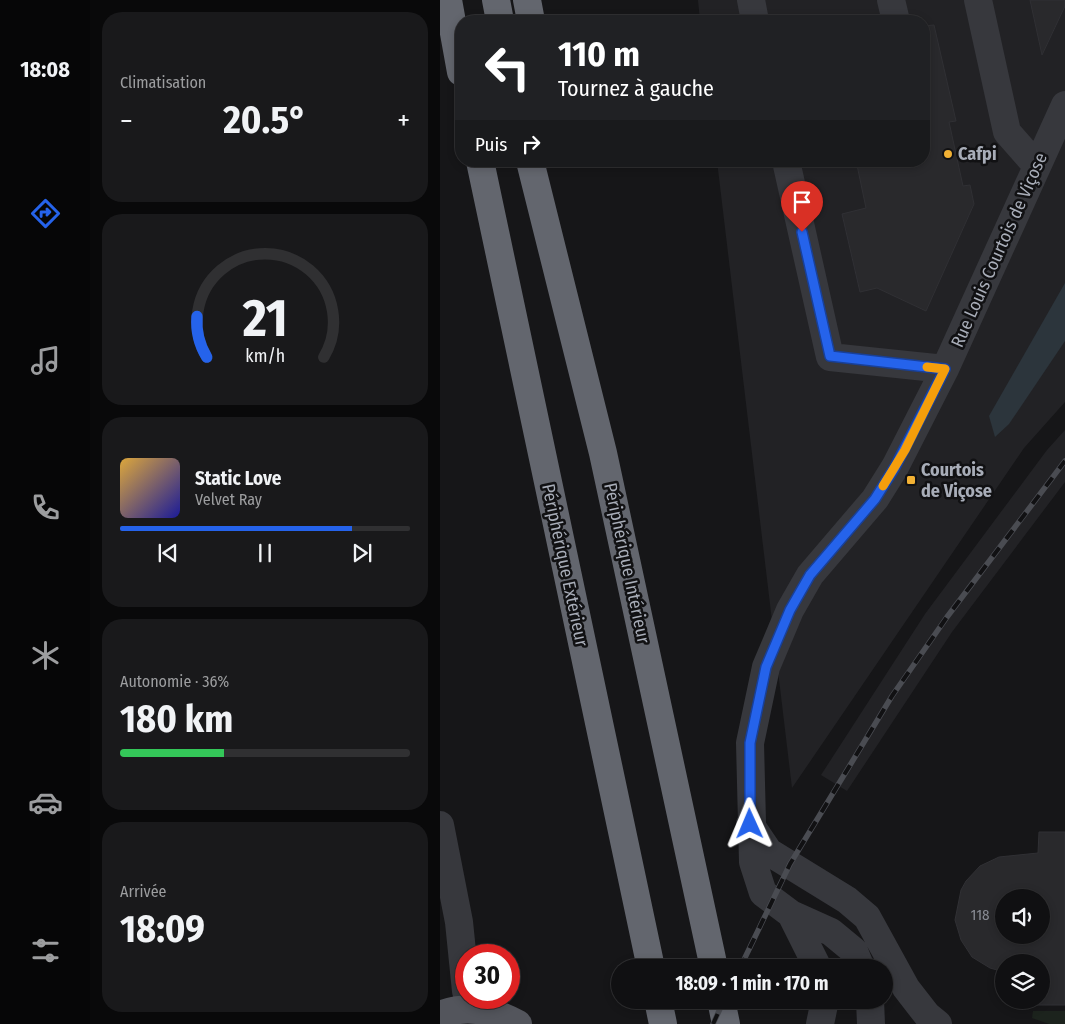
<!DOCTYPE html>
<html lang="fr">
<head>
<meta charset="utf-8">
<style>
  :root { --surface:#101012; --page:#19191b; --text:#f1f3f6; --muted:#9c9d9f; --line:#303032; --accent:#2563eb }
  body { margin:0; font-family:"Fira Sans Condensed",sans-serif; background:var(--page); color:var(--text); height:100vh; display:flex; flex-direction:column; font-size:19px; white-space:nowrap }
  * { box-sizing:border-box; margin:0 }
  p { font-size:16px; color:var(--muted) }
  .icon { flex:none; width:28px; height:28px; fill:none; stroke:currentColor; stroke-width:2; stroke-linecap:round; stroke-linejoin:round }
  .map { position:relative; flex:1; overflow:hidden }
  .side { display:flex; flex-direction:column; gap:12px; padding:12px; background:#09090a; width:350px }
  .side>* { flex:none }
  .banner { position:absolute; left:15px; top:15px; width:475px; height:152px; border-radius:20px; box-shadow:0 2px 8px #0003,0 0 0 1px var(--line); background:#202124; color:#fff; overflow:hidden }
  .tools { position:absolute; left:555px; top:889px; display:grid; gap:10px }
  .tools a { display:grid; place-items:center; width:55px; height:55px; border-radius:50%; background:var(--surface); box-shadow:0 2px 8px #0003,0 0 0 1px var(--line); font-size:25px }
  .speed { position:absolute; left:15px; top:944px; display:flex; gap:10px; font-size:25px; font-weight:700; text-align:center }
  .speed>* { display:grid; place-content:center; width:65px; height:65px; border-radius:50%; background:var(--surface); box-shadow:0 2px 8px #0003,0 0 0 1px var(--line); line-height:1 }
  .speed .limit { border:8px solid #d22; background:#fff; color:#111 }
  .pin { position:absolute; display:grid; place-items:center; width:42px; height:42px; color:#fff; margin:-51px -21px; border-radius:50% 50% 50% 0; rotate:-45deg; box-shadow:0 0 5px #0007 }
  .pin .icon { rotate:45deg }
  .me { position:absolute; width:55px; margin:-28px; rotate:359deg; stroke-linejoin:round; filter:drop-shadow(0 0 4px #0008) }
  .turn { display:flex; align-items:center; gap:18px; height:105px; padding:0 20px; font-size:22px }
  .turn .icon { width:65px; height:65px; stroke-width:2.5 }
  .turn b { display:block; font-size:35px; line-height:42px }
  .then { display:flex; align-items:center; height:48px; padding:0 20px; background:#0003; gap:10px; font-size:19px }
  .big { font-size:38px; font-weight:700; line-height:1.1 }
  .side .widget { flex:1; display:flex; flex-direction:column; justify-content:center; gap:8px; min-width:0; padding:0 18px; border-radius:20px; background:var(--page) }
  .side .dial { align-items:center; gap:0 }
  .dial svg { height:130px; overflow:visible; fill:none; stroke:var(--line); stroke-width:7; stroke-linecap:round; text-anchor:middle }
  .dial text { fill:var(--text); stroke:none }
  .song { display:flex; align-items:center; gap:15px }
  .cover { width:60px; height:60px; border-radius:8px; background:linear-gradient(135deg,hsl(40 70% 55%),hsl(240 70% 35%)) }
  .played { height:5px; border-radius:2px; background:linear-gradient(90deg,var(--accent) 80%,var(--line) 80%) }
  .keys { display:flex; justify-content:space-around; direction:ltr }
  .heat { display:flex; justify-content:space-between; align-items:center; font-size:28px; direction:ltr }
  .charge { height:8px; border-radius:4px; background:linear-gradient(90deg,#34c759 36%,var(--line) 0) }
  .trip { position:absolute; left:171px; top:959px; width:282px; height:50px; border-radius:25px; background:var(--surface); box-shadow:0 2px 8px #0003,0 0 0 1px var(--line); font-weight:700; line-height:50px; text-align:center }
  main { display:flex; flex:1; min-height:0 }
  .tabs { display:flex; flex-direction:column; width:90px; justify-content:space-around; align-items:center; background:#060607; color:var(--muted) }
  .tabs .icon { width:35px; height:35px }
  .tabs .selected { color:var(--accent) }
  .tabs b { font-size:22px; color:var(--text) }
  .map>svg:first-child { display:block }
</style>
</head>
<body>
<main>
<nav class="tabs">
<b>18:08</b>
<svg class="icon selected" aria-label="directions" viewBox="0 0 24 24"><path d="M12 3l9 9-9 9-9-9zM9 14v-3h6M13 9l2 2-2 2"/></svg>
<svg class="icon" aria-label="music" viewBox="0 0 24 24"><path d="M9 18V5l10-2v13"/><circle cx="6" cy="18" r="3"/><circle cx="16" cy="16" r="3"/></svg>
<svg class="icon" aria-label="phone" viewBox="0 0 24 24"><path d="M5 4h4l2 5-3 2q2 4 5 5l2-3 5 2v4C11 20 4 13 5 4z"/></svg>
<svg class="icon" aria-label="climate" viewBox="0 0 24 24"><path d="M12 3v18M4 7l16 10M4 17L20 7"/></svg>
<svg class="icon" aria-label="car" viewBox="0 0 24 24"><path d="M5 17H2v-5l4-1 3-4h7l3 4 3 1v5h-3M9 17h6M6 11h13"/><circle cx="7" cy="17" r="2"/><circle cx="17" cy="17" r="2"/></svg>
<svg class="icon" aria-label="filters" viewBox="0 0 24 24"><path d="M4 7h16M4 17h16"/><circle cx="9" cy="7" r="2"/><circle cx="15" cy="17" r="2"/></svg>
</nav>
<section class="side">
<div class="widget"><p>Climatisation</p>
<div class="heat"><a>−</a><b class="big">20.5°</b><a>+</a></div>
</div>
<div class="widget dial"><svg viewBox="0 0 100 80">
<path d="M14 69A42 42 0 1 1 86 69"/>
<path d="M14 69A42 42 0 0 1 8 44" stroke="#2563eb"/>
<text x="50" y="56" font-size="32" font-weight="700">21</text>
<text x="50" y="72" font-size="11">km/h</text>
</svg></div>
<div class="widget">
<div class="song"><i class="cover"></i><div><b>Static Love</b><p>Velvet Ray</p></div></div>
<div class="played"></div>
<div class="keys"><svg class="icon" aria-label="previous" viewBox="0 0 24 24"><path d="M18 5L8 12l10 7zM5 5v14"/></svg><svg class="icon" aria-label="pause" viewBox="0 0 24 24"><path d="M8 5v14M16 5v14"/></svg><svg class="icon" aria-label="next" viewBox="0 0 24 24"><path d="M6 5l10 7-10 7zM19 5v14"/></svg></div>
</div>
<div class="widget"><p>Autonomie · 36%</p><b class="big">180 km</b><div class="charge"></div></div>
<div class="widget"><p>Arrivée</p><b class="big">18:09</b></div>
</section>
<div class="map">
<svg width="625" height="1024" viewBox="0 0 625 1024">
  <rect width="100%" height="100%" fill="#161618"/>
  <path fill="#222225" d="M 258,0 L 625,0 L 625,402 L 584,448 L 352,788 L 277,161 L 484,161 L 484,21 L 260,21 Z
    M 625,430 L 625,482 L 512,632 L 407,791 L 381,775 L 485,614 L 607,450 Z"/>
  <path fill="#1c231d" d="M 593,1011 L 625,1011 L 625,1024 L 609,1024 L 592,1018 Z"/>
  <path fill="#2c353c" d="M 625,283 L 625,341 L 569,424 L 555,437 L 549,416 Z"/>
  <path fill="#29292c" stroke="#303034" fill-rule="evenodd" d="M 590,0 L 625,0 L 625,6 L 602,55 Z
    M 494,25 L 516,121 L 509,122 L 523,186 L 530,185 L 534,204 L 486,311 L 437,288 L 420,292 L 402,214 L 426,208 L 417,165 L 434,161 L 484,161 L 484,26 Z
    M 599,832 L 625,832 L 625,1005 L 595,1005 L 595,1000 L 601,1000 L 601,962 L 564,962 L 564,972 L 550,968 L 532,957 L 521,940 L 515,920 L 521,890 L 526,881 L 540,866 L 559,857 L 598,853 ZM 564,898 L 601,898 L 601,935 L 564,935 Z"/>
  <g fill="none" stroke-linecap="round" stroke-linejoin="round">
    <path stroke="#37383d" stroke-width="28" d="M 311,0 L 315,21
      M 451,0 L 456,21
      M 538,0 L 567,132 L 596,165
      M 346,161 L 390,357 L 505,369
      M 310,824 L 329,852 L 407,900 L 427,917 L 466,988 L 487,1015 L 498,1024
      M 0,825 L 19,922 L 26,991
      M 351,914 L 378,968
      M 421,968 L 414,951 L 391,932 L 351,914 L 323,893 L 313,862 L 310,743 L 326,667 L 350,610 L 370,575 L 435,499 L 455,467 L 505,369 L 625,105
      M 430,1000 L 431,1024
      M 380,1024 L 385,1000"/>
    <path stroke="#53555c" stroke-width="28" d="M 0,1015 C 26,1004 55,1011 78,1024"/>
    <path stroke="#63666e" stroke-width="28" d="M 8,0 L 21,72
      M 56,0 L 60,21
      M 87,0 L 91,21
      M 40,161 L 211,968
      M 90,161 L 163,453 L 274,968
      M 218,1000 L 223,1024
      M 281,1000 L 286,1024"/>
    <g stroke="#4a4c52" stroke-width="5.5">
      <path id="rail" d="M 300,968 L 350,864 L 452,696 L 507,617 L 625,461
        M 273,1024 L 284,1000"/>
    </g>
    <use href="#rail" stroke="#111113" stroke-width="4" stroke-dasharray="11" stroke-linecap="butt"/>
  </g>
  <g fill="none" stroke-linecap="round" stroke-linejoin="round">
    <g stroke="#184099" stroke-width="12">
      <path id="route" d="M 310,824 L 310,743 L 326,667 L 350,610 L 370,575 L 435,499 L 455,467 L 505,369 L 390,356 L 362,232"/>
    </g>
    <use href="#route" stroke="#2563eb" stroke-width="9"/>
    <path stroke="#f59e0b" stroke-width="9" d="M 443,486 L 465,450 L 505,369 L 487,367"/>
  </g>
  <g fill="#f2b134" stroke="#111113" stroke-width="2">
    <circle cx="508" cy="154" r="5"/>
    <rect x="466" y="475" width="10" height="10" rx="2.5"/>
  </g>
  <g text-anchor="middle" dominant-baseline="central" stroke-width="5" stroke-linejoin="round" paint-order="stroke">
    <g font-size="15" fill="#888b94">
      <text x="540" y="915">118</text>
    </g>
    <g font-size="18" font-weight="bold" fill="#a8adb8" stroke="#111113" text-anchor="start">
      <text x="518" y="154">Cafpi</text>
      <text x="481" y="470">Courtois<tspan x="481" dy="21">de Viçose</tspan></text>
    </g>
    <g font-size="18" fill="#a8adb8" stroke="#111113">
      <text transform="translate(559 250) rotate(-66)">Rue Louis Courtois de Viçose</text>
      <text transform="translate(187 563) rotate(78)">Périphérique Intérieur</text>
      <text transform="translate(125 565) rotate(78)">Périphérique Extérieur</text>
    </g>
  </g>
</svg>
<div class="tools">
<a><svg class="icon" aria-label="sound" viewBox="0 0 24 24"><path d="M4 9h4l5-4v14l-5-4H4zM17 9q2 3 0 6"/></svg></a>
<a><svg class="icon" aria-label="layers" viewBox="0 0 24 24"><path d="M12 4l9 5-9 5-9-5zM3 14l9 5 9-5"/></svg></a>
</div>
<div class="speed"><div class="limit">30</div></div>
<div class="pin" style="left:362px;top:232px;background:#d93025"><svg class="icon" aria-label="arrive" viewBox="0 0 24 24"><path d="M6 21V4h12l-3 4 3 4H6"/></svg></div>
<svg class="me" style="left:310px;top:824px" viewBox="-20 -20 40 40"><path d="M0-17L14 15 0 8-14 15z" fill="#2563eb" stroke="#fff" stroke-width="4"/></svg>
<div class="trip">18:09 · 1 min · 170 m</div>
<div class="banner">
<div class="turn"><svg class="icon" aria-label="left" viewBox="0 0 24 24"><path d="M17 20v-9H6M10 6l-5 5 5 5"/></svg><div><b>110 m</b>Tournez à gauche</div></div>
<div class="then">Puis<svg class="icon" aria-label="right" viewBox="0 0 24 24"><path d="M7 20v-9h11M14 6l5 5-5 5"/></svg></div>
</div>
</div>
</main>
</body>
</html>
